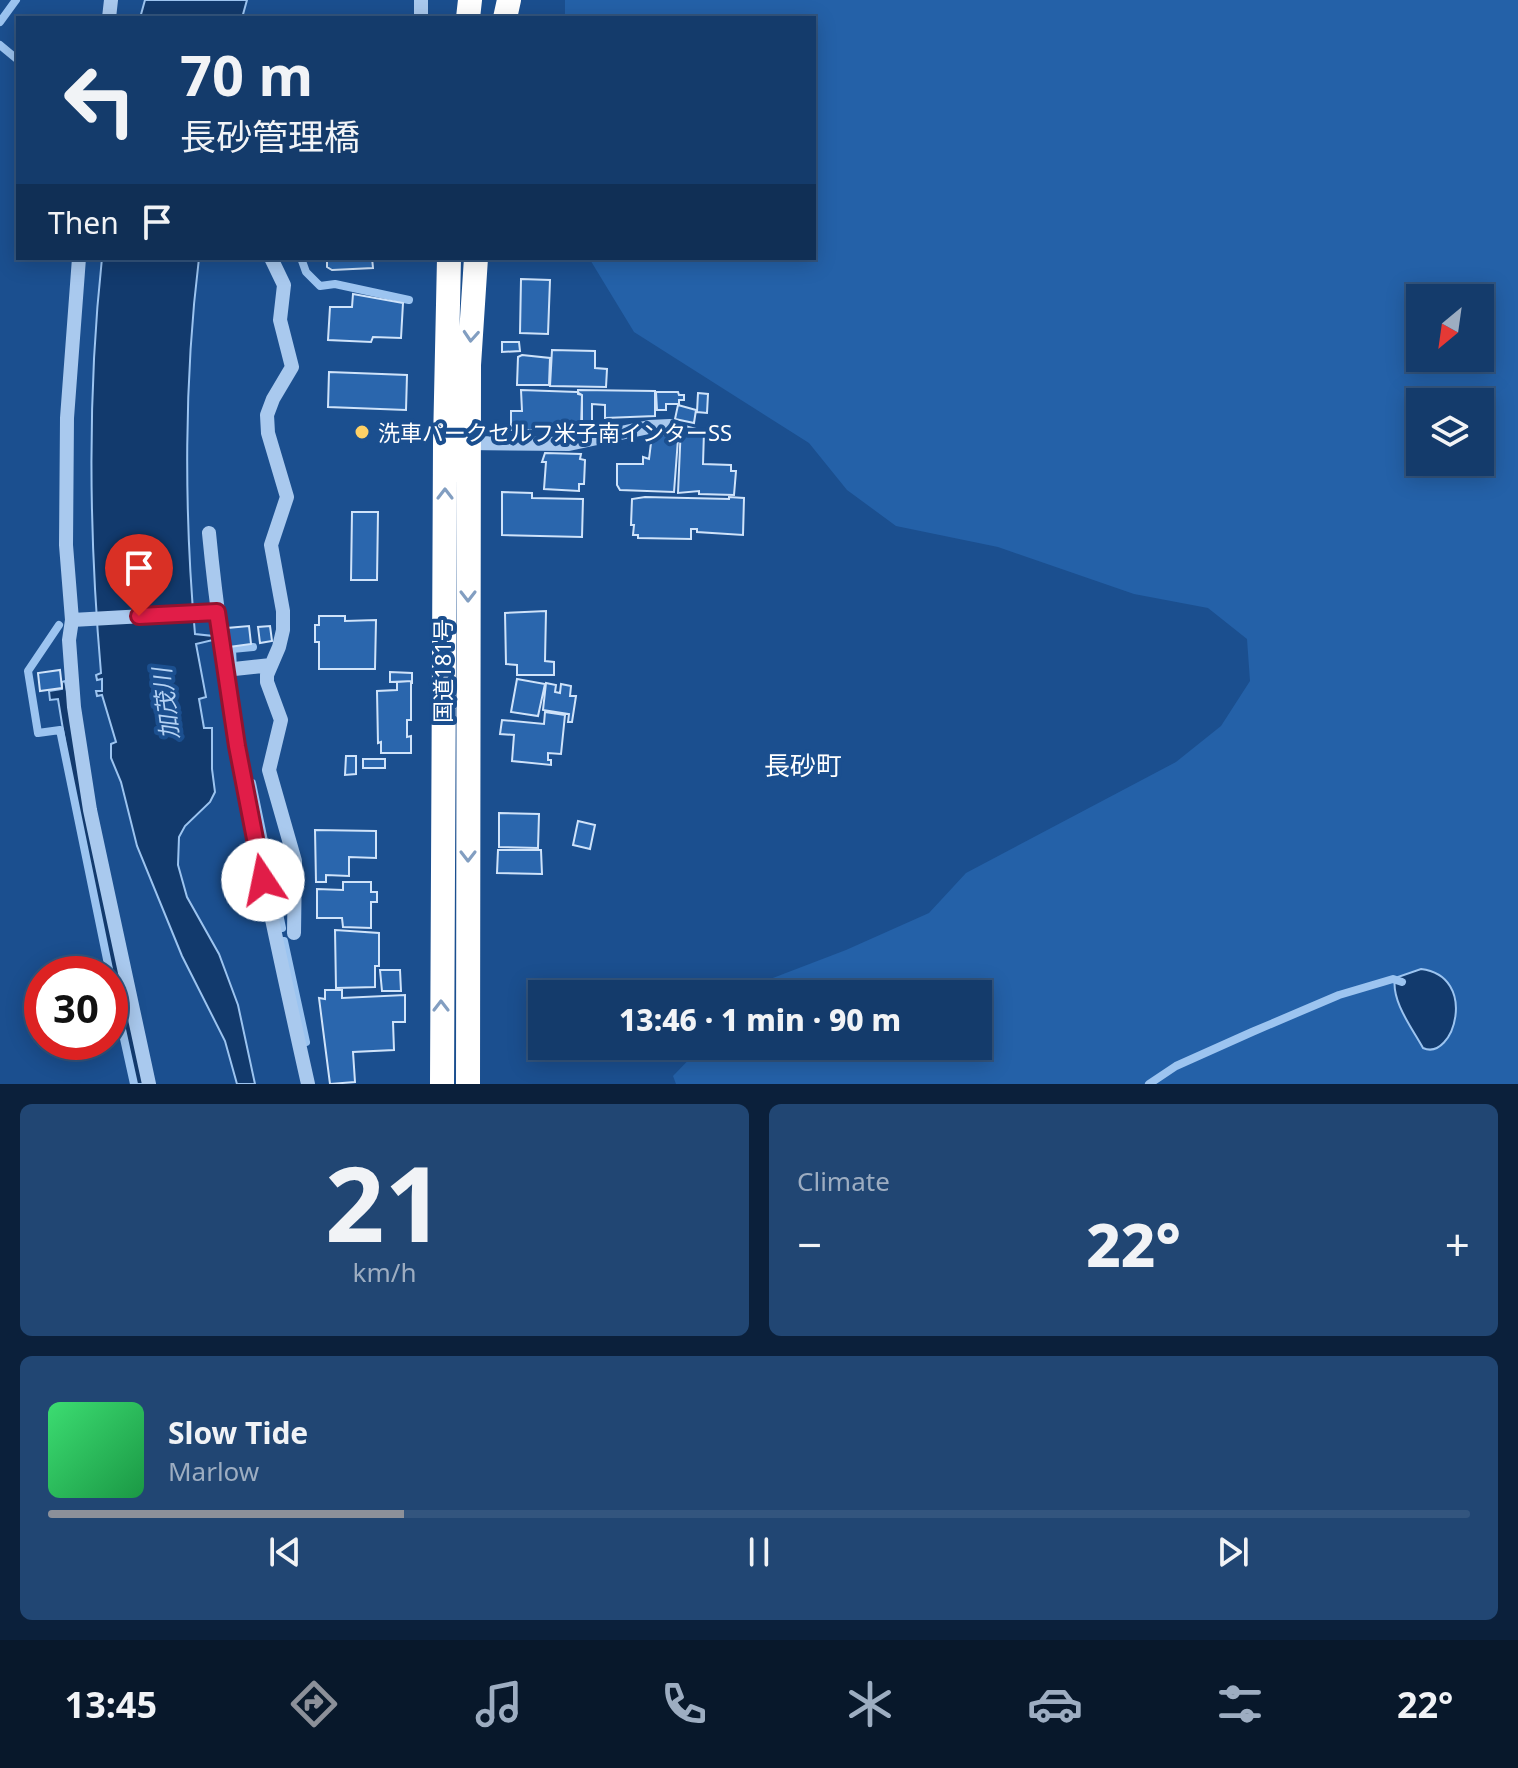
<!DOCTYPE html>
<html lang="en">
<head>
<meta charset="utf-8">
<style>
  :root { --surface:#143b6b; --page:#214673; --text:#f1f3f6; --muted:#9dadc1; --line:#33557e; --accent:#8c9099 }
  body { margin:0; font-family:"Noto Sans","Noto Sans JP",sans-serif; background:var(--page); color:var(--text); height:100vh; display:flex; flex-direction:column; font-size:30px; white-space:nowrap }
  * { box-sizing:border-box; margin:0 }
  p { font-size:26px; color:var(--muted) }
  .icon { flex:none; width:44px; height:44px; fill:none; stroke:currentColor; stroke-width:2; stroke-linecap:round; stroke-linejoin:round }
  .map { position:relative; height:1084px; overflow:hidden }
  .drawer { display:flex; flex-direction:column; gap:20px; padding:20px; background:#0b203b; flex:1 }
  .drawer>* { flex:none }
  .guide { position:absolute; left:16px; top:16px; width:800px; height:244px; border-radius:0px; box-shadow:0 4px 20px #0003,0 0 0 2px var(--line); background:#143b6b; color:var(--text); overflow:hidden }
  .needle { width:52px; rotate:209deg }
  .buttons { position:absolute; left:1406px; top:284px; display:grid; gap:16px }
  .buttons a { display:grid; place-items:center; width:88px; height:88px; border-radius:0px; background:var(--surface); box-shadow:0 4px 20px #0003,0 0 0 2px var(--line); font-size:40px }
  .speed { position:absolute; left:24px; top:956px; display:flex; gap:16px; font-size:40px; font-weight:700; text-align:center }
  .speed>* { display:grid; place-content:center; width:104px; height:104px; border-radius:50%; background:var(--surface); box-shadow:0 4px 20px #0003,0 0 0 2px var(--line); line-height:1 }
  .speed .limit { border:12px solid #d22; background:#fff; color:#111 }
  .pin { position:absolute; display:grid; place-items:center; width:68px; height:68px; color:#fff; margin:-82px -34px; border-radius:50% 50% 50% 0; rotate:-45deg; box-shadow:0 0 8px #0007 }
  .pin .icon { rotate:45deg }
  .me { position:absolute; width:88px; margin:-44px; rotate:349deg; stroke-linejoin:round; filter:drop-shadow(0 0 6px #0008) }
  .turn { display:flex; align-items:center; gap:28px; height:168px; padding:0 32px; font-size:36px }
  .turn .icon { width:104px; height:104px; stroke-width:2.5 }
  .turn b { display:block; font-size:56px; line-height:68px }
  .then { display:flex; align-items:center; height:76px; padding:0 32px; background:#0003; gap:16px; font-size:30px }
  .big { font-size:60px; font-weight:800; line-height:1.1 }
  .drawer .card { flex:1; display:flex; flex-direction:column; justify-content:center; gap:12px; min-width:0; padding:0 28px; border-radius:12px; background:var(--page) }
  .drawer .dial { align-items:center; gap:0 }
  .dial b { font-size:104px; line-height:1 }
  .song { display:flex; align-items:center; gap:24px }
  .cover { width:96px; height:96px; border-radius:12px; background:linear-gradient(135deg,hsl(140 70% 55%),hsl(140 70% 35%)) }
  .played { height:8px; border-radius:4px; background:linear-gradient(90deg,var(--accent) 25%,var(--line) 25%) }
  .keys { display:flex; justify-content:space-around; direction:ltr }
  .heat { display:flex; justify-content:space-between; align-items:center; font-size:44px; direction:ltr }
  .drawer .tiles { flex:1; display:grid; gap:20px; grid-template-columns:1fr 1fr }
  .card:last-child { grid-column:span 2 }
  .trip { position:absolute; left:528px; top:980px; width:464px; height:80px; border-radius:0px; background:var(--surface); box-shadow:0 4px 20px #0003,0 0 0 2px var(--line); font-weight:800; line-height:80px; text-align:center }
  .tab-bar { display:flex; height:128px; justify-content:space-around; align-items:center; background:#08182b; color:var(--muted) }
  .tab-bar .icon { width:56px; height:56px }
  .tab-bar .selected { color:var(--accent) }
  .tab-bar b { font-size:36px; color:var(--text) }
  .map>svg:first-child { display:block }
</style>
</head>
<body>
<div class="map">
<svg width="1518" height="1084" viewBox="0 0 1518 1084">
  <rect width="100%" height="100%" fill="#1b4f8f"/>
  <path fill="#2461a8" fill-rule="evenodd" d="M 565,0 L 1518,0 L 1518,1084 L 676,1084 L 673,1076 L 702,1046 L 978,1046 L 978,994 L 752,994 L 765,981 L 846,950 L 929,913 L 966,873 L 1176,762 L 1221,726 L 1250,681 L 1247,639 L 1208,608 L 1134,594 L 998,547 L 896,526 L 847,490 L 809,443 L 634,332 L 589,258 L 814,258 L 814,18 L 565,18 ZM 1420,298 L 1480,298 L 1480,358 L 1420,358 ZM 1420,402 L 1480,402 L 1480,462 L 1420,462 Z"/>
  <path fill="#123a6d" stroke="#9cc4f0" stroke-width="2" d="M 145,0 L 247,0 L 242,18 L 140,18 Z
    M 102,258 L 199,258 C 184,379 184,512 195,634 L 213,636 L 213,640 L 196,644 L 206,697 L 199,699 L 204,728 L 212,728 L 212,769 L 215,792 L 210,802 L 185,826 L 179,837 L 178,865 L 187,897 L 219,954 L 238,1005 L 255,1084 L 237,1084 L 225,1041 L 182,956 L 137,846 L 121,782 L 111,758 L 111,744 L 116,742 L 102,695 L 97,696 L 96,691 L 102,691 L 102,679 L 97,680 L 96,675 L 101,673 C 89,535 87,396 102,258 Z
    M 65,681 L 145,1084 L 136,1084 L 75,803 L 58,699 L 50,700 L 49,691 L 62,689 L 62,682 Z
    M 1421,969 C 1479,976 1454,1062 1423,1048 C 1412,1028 1391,1001 1395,978 Z"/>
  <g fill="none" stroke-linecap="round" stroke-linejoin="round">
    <path stroke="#9cc4f0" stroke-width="8" d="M 0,22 L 16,0
      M 0,45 L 18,60
      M 301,258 L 306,272 L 320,286 L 335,284 L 409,300
      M 59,625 L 28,671 L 38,733 L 60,730 L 110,974
      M 233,671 L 232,649 L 253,647
      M 252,783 L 282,928
      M 284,941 L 306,1042
      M 110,975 L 134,1084
      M 1149,1084 L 1176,1066 L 1252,1032 L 1339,995 L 1393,979 L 1402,982"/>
  </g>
  <path fill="#2a66ad" stroke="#cfe3fa" stroke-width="2" d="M 327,258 L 372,258 L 373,268 L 332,270 L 327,267 Z
    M 521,279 L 550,280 L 548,334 L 520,333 Z
    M 353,294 L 403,303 L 401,338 L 373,337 L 371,342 L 328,340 L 330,307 L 352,307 Z
    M 502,342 L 519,342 L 520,351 L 502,352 Z
    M 552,350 L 595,351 L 595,368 L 607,369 L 606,387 L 550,386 Z
    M 522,355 L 550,358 L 549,385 L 517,385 L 518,357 Z
    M 329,372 L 407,375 L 406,410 L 328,407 Z
    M 521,390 L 577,392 L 582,395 L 581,430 L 511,430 L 511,411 L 522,411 Z
    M 578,390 L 655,391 L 655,416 L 605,418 L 605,405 L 592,404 L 592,423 L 582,424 L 582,395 L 578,394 Z
    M 656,392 L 678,392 L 679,395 L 684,395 L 684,400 L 679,400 L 679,404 L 666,404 L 666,410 L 657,410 Z
    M 698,393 L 708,394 L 707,413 L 697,412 Z
    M 678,405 L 696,410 L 694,423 L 675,419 Z
    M 681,425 L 704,431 L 703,464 L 731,465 L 731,471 L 736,471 L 734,495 L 699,494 L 699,491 L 678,493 Z
    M 652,435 L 674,435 L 675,439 L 678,439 L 674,492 L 620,490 L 617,485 L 617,464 L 643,464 L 643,457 L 649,459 Z
    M 545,453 L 581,454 L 580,459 L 585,460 L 584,484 L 579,484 L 579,491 L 544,489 L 546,462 L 542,462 Z
    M 502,492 L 532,493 L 532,498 L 583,499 L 582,537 L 502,535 Z
    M 645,497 L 729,499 L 729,497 L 744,498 L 743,535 L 697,532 L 697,529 L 691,529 L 691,539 L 638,538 L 638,535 L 633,535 L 634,525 L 631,525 L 632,499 Z
    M 352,512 L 378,512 L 377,580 L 351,580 Z
    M 546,611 L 545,661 L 554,662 L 554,675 L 517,675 L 517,665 L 506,664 L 505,613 Z
    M 319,616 L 345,616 L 345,621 L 376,620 L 375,669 L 319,669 L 319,642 L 315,642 L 315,625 L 319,625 Z
    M 249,626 L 251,644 L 229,647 L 227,628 Z
    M 270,626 L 272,641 L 260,643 L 258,627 Z
    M 60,670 L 62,688 L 40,691 L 38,673 Z
    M 390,672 L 412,673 L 412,684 L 412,681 L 390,682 Z
    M 517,679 L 545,684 L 538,716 L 511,712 Z
    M 411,681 L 411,720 L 407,720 L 407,737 L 411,736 L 411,753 L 381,753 L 381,742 L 378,743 L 377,691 L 397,690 L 397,682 Z
    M 546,683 L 556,685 L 555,692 L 560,693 L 561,684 L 571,686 L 570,696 L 576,696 L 572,722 L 568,722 L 569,714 L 543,710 Z
    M 545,712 L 565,715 L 561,754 L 548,753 L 548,760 L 551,760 L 551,765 L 512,761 L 514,735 L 500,734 L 502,720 L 544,724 Z
    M 346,756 L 356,756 L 356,774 L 345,775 Z
    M 363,759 L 385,759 L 385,768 L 363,768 Z
    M 499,813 L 539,814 L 538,848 L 499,847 Z
    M 578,821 L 595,825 L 590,849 L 573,845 Z
    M 315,830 L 376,831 L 376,858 L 349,857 L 349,876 L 326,875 L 326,882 L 316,882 Z
    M 498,850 L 541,850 L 542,874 L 497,873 Z
    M 343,882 L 371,882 L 371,892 L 377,892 L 377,902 L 371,902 L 371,928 L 343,927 L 342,918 L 317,918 L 317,889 L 343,890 Z
    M 335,930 L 379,933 L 379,966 L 375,966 L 375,987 L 336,988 Z
    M 380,970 L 400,970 L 401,991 L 382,991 Z
    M 325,990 L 342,990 L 342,998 L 405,995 L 405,1022 L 393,1022 L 394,1050 L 353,1052 L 355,1082 L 330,1084 L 319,998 L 325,999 Z"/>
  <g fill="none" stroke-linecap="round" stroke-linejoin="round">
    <path stroke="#a9c9ee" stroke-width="14" d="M 109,18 L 111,0
      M 421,18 L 421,0
      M 79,258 L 67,418 L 66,545 L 72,620 L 69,640 L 74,707 L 90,810 L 149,1084
      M 271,258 L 284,285 L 280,320 L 292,367 L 273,399 L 267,415 L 268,433 L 287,497 L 271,545 L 283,611 L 283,630 L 279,647 L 267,675 L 267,682 L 281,720 L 269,770 L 295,861 L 294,933
      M 464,443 L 569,444 L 649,427 L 670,426
      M 209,533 C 227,720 267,901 308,1084
      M 72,620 L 217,612
      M 225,670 L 271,665"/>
    <path stroke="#fff" stroke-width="24" d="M 468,18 L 470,0
      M 505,18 L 509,0
      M 442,1084 L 445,443 L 449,258
      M 468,1084 L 469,365 L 476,258"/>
  </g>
  <defs><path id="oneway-chevron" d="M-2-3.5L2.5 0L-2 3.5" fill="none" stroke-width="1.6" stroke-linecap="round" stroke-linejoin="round" transform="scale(2)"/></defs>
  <g stroke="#829ec1">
    <use href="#oneway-chevron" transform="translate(471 336) rotate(94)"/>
    <use href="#oneway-chevron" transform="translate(445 494) rotate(-90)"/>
    <use href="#oneway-chevron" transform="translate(468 596) rotate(90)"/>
    <use href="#oneway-chevron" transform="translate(468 856) rotate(90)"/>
    <use href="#oneway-chevron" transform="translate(441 1006) rotate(-90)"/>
  </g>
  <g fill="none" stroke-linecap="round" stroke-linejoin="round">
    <g stroke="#92132f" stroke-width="20">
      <path id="route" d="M 139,616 L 217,612 L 237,746 L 263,880"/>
    </g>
    <use href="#route" stroke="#e11d48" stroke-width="14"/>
  </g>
  <circle fill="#ffd166" stroke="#1b4f8f" stroke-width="3" cx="362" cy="432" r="8"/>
  <g text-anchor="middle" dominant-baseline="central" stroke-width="8" stroke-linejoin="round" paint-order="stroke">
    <g font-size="22" fill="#fff" stroke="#1b4f8f" text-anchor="start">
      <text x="378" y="432">洗車パークセルフ米子南インターSS</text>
    </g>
    <g font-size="22" fill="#fff" stroke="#1b4f8f">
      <text transform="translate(442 671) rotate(-90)">国道181号</text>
    </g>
    <g font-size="24" font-style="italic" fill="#b5d3f5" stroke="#1b4f8f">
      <text transform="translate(165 704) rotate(-97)">加茂川</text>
    </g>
    <g font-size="26" fill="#fff" stroke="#1b4f8f">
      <text x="803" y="765">長砂町</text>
    </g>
  </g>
</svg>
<div class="buttons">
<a><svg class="needle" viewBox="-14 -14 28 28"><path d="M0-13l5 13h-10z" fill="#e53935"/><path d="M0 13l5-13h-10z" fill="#9dadc1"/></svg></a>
<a><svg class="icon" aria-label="layers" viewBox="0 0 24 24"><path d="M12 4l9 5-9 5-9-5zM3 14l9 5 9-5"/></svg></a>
</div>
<div class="speed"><div class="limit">30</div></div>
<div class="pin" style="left:139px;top:616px;background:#d93025"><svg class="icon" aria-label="arrive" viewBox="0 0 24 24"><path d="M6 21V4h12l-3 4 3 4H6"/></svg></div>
<svg class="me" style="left:263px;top:880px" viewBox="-20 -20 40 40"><circle r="19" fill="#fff"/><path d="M0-13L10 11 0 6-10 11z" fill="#e11d48"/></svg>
<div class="trip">13:46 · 1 min · 90 m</div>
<div class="guide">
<div class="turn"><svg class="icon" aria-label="left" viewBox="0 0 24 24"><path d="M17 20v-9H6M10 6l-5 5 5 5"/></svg><div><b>70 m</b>長砂管理橋</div></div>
<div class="then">Then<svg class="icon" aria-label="arrive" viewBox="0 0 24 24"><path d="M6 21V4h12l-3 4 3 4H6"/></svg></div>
</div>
</div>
<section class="drawer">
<div class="tiles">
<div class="card dial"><b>21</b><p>km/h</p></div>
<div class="card"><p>Climate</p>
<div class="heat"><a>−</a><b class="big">22°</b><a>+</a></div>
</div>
<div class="card">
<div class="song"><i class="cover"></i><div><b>Slow Tide</b><p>Marlow</p></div></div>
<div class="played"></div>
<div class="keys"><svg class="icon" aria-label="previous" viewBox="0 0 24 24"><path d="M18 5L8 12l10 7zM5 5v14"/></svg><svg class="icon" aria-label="pause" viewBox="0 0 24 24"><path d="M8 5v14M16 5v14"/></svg><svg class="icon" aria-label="next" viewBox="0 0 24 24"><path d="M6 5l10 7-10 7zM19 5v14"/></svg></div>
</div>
</div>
</section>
<nav class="tab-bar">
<b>13:45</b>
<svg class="icon selected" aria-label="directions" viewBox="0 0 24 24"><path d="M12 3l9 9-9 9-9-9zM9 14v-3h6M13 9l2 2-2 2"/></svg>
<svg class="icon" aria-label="music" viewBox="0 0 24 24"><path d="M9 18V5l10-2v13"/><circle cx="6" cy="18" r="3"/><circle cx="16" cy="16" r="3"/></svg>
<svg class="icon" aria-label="phone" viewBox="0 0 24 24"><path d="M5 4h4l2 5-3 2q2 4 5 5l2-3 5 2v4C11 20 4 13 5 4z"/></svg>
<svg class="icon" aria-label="climate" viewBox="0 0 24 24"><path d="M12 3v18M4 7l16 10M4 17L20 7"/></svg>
<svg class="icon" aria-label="car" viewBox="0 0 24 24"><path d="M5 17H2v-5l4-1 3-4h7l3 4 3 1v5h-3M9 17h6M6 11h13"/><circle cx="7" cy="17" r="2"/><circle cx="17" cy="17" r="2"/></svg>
<svg class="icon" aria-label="filters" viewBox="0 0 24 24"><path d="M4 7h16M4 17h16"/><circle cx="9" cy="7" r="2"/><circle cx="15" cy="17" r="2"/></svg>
<b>22°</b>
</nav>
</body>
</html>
